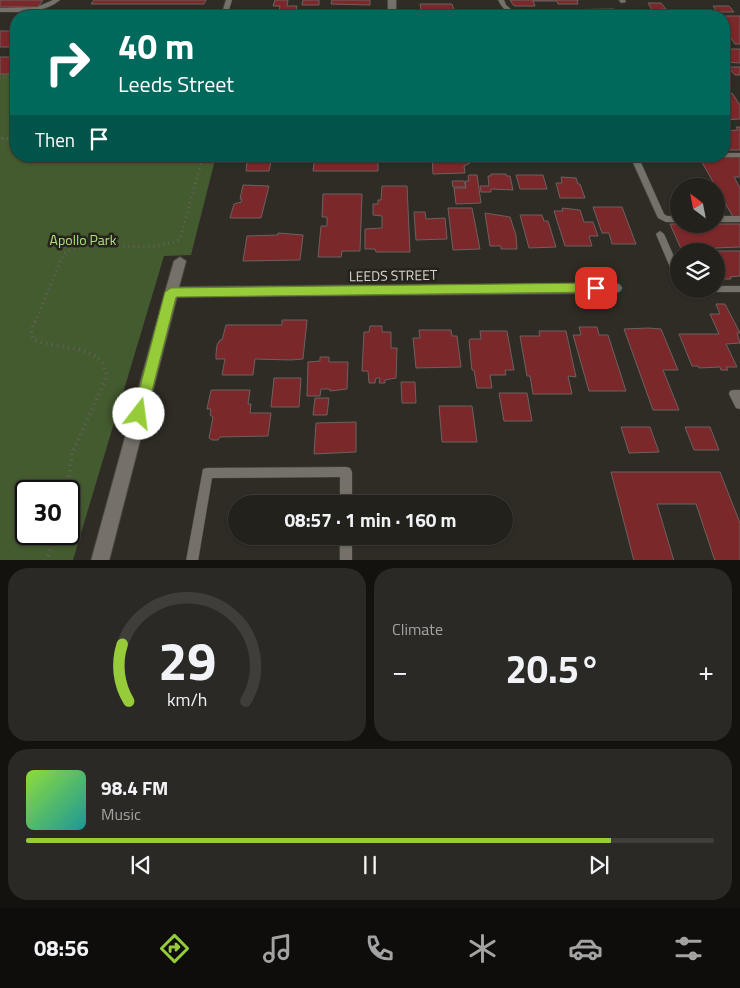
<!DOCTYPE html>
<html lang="en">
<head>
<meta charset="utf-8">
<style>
  :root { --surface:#23211c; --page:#2b2925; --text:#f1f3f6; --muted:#a3a3a3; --line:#403e3b; --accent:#96cc39 }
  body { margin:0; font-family:"Titillium Web",sans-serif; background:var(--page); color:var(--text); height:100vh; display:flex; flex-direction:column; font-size:19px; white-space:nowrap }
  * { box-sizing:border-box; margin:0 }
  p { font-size:16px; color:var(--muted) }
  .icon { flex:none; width:28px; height:28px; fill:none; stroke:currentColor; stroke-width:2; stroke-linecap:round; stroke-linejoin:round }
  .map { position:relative; height:560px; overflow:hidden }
  .side { display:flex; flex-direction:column; gap:8px; padding:8px; background:#13120f; flex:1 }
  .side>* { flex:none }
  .top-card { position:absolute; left:10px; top:10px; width:720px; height:152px; border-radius:20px; box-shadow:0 1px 4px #0004,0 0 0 1px var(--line); background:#00695c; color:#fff; overflow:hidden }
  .needle { width:32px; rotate:328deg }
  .tools { position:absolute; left:670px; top:178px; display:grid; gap:10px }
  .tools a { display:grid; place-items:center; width:55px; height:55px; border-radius:50%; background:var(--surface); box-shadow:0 1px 4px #0004,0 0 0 1px var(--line); font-size:25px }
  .speed { position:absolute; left:15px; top:480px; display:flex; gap:10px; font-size:25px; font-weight:700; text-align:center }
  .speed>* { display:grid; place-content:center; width:65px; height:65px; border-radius:50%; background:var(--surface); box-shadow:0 1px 4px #0004,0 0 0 1px var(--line); line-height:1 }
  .speed .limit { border:2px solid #111; border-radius:8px; background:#fff; color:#111 }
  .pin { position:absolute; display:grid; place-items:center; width:42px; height:42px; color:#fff; margin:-21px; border-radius:10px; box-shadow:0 2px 8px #0006 }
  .me { position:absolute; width:55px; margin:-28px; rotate:15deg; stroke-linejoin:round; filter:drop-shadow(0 0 4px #0008) }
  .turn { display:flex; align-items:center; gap:18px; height:105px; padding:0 25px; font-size:22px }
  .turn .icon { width:65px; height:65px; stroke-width:2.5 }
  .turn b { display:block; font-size:35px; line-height:42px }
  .then { display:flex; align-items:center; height:48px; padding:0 25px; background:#0003; gap:10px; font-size:19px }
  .big { font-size:38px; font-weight:700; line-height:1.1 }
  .side .tile { flex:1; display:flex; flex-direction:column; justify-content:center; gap:8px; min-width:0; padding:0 18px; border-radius:20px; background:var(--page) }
  .side .dial { align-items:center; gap:0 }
  .dial svg { height:130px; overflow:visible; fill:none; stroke:var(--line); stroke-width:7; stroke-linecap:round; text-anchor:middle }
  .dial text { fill:var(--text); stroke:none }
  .song { display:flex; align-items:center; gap:15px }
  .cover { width:60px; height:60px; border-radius:8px; background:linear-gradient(135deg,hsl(90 70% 55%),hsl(180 70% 35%)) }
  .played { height:5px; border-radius:2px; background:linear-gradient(90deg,var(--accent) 85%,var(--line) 85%) }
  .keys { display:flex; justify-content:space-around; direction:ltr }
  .heat { display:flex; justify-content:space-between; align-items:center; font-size:28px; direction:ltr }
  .side .tiles { flex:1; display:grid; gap:8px; grid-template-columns:1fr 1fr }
  .tile:last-child { grid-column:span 2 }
  .trip { position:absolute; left:228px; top:495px; width:285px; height:50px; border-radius:25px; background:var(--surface); box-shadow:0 1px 4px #0004,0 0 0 1px var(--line); font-weight:700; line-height:50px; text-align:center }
  .tabs { display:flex; height:80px; justify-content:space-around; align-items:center; background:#0e0d0b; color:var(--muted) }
  .tabs .icon { width:35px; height:35px }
  .tabs .on { color:var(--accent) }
  .tabs b { font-size:22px; color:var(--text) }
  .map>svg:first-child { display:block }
</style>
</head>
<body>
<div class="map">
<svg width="740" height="561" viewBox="0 0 740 561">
  <rect width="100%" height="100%" fill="#2f2c25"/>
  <path fill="#445a2f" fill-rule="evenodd" d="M 0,74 L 16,74 L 16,156 L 216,156 L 191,255 L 164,256 L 73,560 L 0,560 ZM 26,491 L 69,491 L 69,534 L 26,534 Z"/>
  <path fill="#7b282a" stroke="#6c6160" d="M 0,0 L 43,0 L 38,7 L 0,7 Z
    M 94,0 L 206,0 L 204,4 L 91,4 Z
    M 275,0 L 288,0 L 287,6 L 297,6 L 295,16 L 278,16 L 280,6 L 273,6 Z
    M 303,0 L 319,0 L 319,5 L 302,5 Z
    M 332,0 L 370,0 L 370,5 L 331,4 Z
    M 510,0 L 578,0 L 578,1 L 577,1 L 578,4 L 558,4 L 557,1 L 533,1 L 535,6 L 514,6 Z
    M 648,3 L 661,3 L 666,9 L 652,10 Z
    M 420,4 L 452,4 L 456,16 L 427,16 L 426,14 L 422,14 Z
    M 713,6 L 729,6 L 734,12 L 717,12 Z
    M 614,9 L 618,16 L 548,16 L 547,15 L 551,15 L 549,10 Z
    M 638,10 L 648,11 L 651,16 L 623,16 L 620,11 Z
    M 714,16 L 740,16 L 740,44 L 735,44 L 724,28 L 724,16 Z
    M 0,31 L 16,31 L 16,47 L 0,47 Z
    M 724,49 L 740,49 L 740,63 L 724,62 Z
    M 0,57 L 16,57 L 16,63 L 9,74 L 0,74 Z
    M 728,67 L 740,67 L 740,75 L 735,75 Z
    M 724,93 L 732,93 L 740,105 L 740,119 L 724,120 Z
    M 736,127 L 740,127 L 740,150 L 724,150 L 724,131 L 738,130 Z
    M 251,156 L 272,156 L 269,171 L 246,171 L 247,162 L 250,160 Z
    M 315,156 L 378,156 L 378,171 L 313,171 Z
    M 385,156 L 412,156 L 412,159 L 385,159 Z
    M 432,156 L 477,156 L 478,159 L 464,166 L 465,173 L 433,174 Z
    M 699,157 L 740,157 L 740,177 L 734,177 L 740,188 L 740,217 L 733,217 Z
    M 491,174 L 506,174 L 506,176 L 510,176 L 513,190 L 491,189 L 491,192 L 481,192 L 480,186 L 489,186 L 488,176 L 491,176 Z
    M 469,175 L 477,175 L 481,203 L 456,204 L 454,188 L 466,188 L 465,181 L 469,181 L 468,176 Z
    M 516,175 L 543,175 L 547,189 L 520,189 Z
    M 561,177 L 576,178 L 578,184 L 580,184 L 585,198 L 560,198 L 556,183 L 562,183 Z
    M 452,181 L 464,181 L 466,187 L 453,187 Z
    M 243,185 L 269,186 L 261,218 L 230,218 L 234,204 L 241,202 L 242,199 L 240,199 Z
    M 382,186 L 407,186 L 410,252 L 376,252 L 375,249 L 365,249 L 365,229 L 382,228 L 382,216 L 373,215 L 373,204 L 378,204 L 378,200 L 381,200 Z
    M 323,194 L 362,194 L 360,251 L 342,251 L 341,257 L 318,257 L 321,226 L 327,226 L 327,217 L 322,217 Z
    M 593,207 L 622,207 L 636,244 L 612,244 L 609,233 L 602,233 Z
    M 448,208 L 472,208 L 480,249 L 453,250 Z
    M 562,208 L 580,210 L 584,222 L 593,222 L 598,236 L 589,236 L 592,246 L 565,246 L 554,211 L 563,211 Z
    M 414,212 L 425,212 L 426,219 L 445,218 L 447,239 L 416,240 Z
    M 485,213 L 510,217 L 516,235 L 517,249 L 501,249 L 501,246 L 490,246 Z
    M 520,215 L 542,215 L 544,221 L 548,221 L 556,247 L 529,248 Z
    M 670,224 L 740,224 L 740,247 L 715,248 L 717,251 L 740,251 L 740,276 L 730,277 L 731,279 L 716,279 L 716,251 L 682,251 Z
    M 278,233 L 303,235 L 300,260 L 243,261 L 247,236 L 278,235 Z
    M 716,304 L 725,304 L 740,333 L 737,333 L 740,343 L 726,344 L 737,367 L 726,367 L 728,370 L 721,370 L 720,367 L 699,368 L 698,366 L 692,366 L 679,334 L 719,334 L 710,314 L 720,314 Z
    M 282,320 L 307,320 L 303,359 L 291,360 L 255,359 L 253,375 L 222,375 L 225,359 L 216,359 L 216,354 L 217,345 L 220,340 L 222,340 L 226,325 L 282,325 Z
    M 370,326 L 382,326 L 382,332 L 391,332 L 391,348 L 397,348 L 396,378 L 385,380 L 385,383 L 379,383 L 380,378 L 376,378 L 375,383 L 369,383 L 368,371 L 362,371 L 364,332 L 369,332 Z
    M 579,327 L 597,327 L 599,335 L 608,335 L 626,391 L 589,391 L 573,335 L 581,335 Z
    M 648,328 L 661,329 L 678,370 L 663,370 L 679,410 L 653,410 L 624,329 Z
    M 419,330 L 451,330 L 452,336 L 457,336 L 461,367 L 416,368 L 413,338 L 420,338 Z
    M 480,331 L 507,331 L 514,370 L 505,370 L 506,375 L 490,375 L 492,388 L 477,388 L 474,370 L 472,370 L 469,341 L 470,339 L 481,339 Z
    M 539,331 L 566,331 L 576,377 L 568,376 L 572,394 L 533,394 L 530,376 L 527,376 L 520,336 L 540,336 Z
    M 320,357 L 329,357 L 329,362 L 348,362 L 347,389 L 330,391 L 330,389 L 321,389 L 320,396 L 307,396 L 308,362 L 320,361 Z
    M 274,378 L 301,378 L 299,407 L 271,407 Z
    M 401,382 L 415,382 L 416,403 L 402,403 Z
    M 211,390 L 250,390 L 248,404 L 251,404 L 250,413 L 271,413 L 268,436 L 220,437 L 218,440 L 212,440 L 209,438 L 213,417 L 210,415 L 211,409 L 207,409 Z
    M 499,393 L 527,393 L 532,421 L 504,421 Z
    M 315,398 L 329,398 L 327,415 L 313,415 Z
    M 439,406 L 472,406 L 477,442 L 442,442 Z
    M 356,422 L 356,452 L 314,454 L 316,423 Z
    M 621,427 L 650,427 L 659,452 L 629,453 Z
    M 685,427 L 710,427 L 719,450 L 694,450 Z
    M 611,472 L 720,472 L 740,523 L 740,561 L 715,561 L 696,504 L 657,504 L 674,561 L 634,561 Z"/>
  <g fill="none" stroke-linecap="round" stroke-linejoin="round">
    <g stroke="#4a4740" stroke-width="1">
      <path id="lane" d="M 53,0 L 60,0 C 43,14 20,12 0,12 L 0,8 L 37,7 Z
        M 226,0 L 232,0 L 227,16 L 221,16 Z
        M 498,0 L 504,0 L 506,5 L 512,10 L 511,11 C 504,12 501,5 498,0 Z
        M 619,0 L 625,0 L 626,2 L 621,3 Z
        M 724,153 L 740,153 L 740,157 L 721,157 L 724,156 Z
        M 630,156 L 638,156 L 664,214 L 667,216 L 679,216 L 679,222 L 666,222 L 658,218 Z
        M 716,216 L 740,216 L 740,222 L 716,222 Z
        M 660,231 L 664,234 L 679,268 L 679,282 L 675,279 L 656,234 Z
        M 716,286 L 740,286 L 740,292 L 683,292 L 680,291 L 679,289 L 716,289 Z
        M 734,390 L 740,390 L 740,409 L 736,408 L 729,394 L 730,391 Z
        M 346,467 L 350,468 L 352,472 L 352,504 L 340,504 L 340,477 L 212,478 L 198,561 L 186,561 L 203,469 L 207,468 Z
        M 340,536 L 352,536 L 352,561 L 340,561 Z"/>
    </g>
    <g stroke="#4a4740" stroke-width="2">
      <path id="street" d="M 388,0 L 396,0 L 396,16 L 388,16 Z
        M 180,257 L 186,261 L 179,287 L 616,283 L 620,285 L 622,288 L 620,291 L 616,293 L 177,297 L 109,561 L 91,561 L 165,292 L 174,261 Z"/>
    </g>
    <path stroke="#65625c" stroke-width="2.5" stroke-dasharray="0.5 2.5" stroke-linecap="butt" d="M 0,78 L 16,77
      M 0,138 L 12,140"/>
    <path stroke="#65625c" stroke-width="3" stroke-dasharray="1 4" stroke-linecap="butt" d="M 2,138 L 16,140
      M 35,322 L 63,255 C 84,234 148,257 180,239 L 203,156"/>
    <path stroke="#65625c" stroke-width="4" stroke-dasharray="1 4.5" stroke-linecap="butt" d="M 35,321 L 31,331 L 33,339 C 58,351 106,342 106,378 L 72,454 L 67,491
      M 46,561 L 56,534"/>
    <use href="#lane" fill="#757168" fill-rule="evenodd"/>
    <use href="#street" fill="#757168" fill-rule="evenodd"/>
  </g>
  <path fill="#96cc39" stroke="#628525" d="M 596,283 L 602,288 L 596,292 L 176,297 L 146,414 L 144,418 L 139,420 L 134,418 L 133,414 L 165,292 L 171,288 Z"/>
  <g text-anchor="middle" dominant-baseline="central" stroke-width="5" stroke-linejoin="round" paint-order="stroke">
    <g font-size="14" fill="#aae077" stroke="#26231b">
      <text x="83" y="239">Apollo Park</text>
    </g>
    <g font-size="14" fill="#d7d6d0" stroke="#26231b">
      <text transform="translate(393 275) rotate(-1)">LEEDS STREET</text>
    </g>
  </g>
</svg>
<div class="tools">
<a><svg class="needle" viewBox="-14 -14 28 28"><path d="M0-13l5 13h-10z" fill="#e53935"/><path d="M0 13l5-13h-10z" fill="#a3a3a3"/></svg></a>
<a><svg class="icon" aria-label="layers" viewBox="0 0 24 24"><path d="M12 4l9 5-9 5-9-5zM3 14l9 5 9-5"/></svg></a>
</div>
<div class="speed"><div class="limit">30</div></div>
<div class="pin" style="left:596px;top:288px;background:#d93025"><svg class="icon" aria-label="arrive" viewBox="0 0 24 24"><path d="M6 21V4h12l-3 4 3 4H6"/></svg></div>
<svg class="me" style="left:139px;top:414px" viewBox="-20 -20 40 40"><circle r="19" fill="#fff"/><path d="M0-13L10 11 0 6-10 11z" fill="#96cc39"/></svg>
<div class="trip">08:57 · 1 min · 160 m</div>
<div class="top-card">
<div class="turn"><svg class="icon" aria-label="right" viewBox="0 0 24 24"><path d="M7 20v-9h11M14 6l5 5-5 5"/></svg><div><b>40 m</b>Leeds Street</div></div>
<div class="then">Then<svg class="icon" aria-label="arrive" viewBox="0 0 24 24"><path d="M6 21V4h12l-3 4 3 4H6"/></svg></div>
</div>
</div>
<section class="side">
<div class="tiles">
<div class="tile dial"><svg viewBox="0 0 100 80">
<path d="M14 69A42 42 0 1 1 86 69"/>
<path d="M14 69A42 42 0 0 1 10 34" stroke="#96cc39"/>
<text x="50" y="56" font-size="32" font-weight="700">29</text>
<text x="50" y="72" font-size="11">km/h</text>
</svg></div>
<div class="tile"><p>Climate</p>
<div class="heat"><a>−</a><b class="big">20.5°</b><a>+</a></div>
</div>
<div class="tile">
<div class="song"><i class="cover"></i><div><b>98.4 FM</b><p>Music</p></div></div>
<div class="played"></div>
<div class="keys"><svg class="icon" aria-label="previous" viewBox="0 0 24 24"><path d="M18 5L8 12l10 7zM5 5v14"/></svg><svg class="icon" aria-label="pause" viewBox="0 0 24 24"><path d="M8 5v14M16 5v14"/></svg><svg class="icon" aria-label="next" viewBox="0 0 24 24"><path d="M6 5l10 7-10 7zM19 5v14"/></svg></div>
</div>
</div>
</section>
<nav class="tabs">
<b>08:56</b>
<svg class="icon on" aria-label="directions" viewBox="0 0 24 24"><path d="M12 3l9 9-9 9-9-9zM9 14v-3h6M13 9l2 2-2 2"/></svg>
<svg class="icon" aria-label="music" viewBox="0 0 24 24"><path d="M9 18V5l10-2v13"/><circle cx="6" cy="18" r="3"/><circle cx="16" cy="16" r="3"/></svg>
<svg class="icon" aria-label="phone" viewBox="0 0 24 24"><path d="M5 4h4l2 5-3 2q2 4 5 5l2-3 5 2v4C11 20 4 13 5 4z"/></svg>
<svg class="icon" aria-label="climate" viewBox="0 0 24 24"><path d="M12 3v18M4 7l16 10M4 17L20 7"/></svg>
<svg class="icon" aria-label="car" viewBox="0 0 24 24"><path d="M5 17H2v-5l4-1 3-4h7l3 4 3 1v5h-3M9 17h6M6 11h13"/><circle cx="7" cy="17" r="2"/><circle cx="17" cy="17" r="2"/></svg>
<svg class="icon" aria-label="filters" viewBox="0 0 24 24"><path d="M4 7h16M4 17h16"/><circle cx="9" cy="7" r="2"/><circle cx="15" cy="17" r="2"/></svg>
</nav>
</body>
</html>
